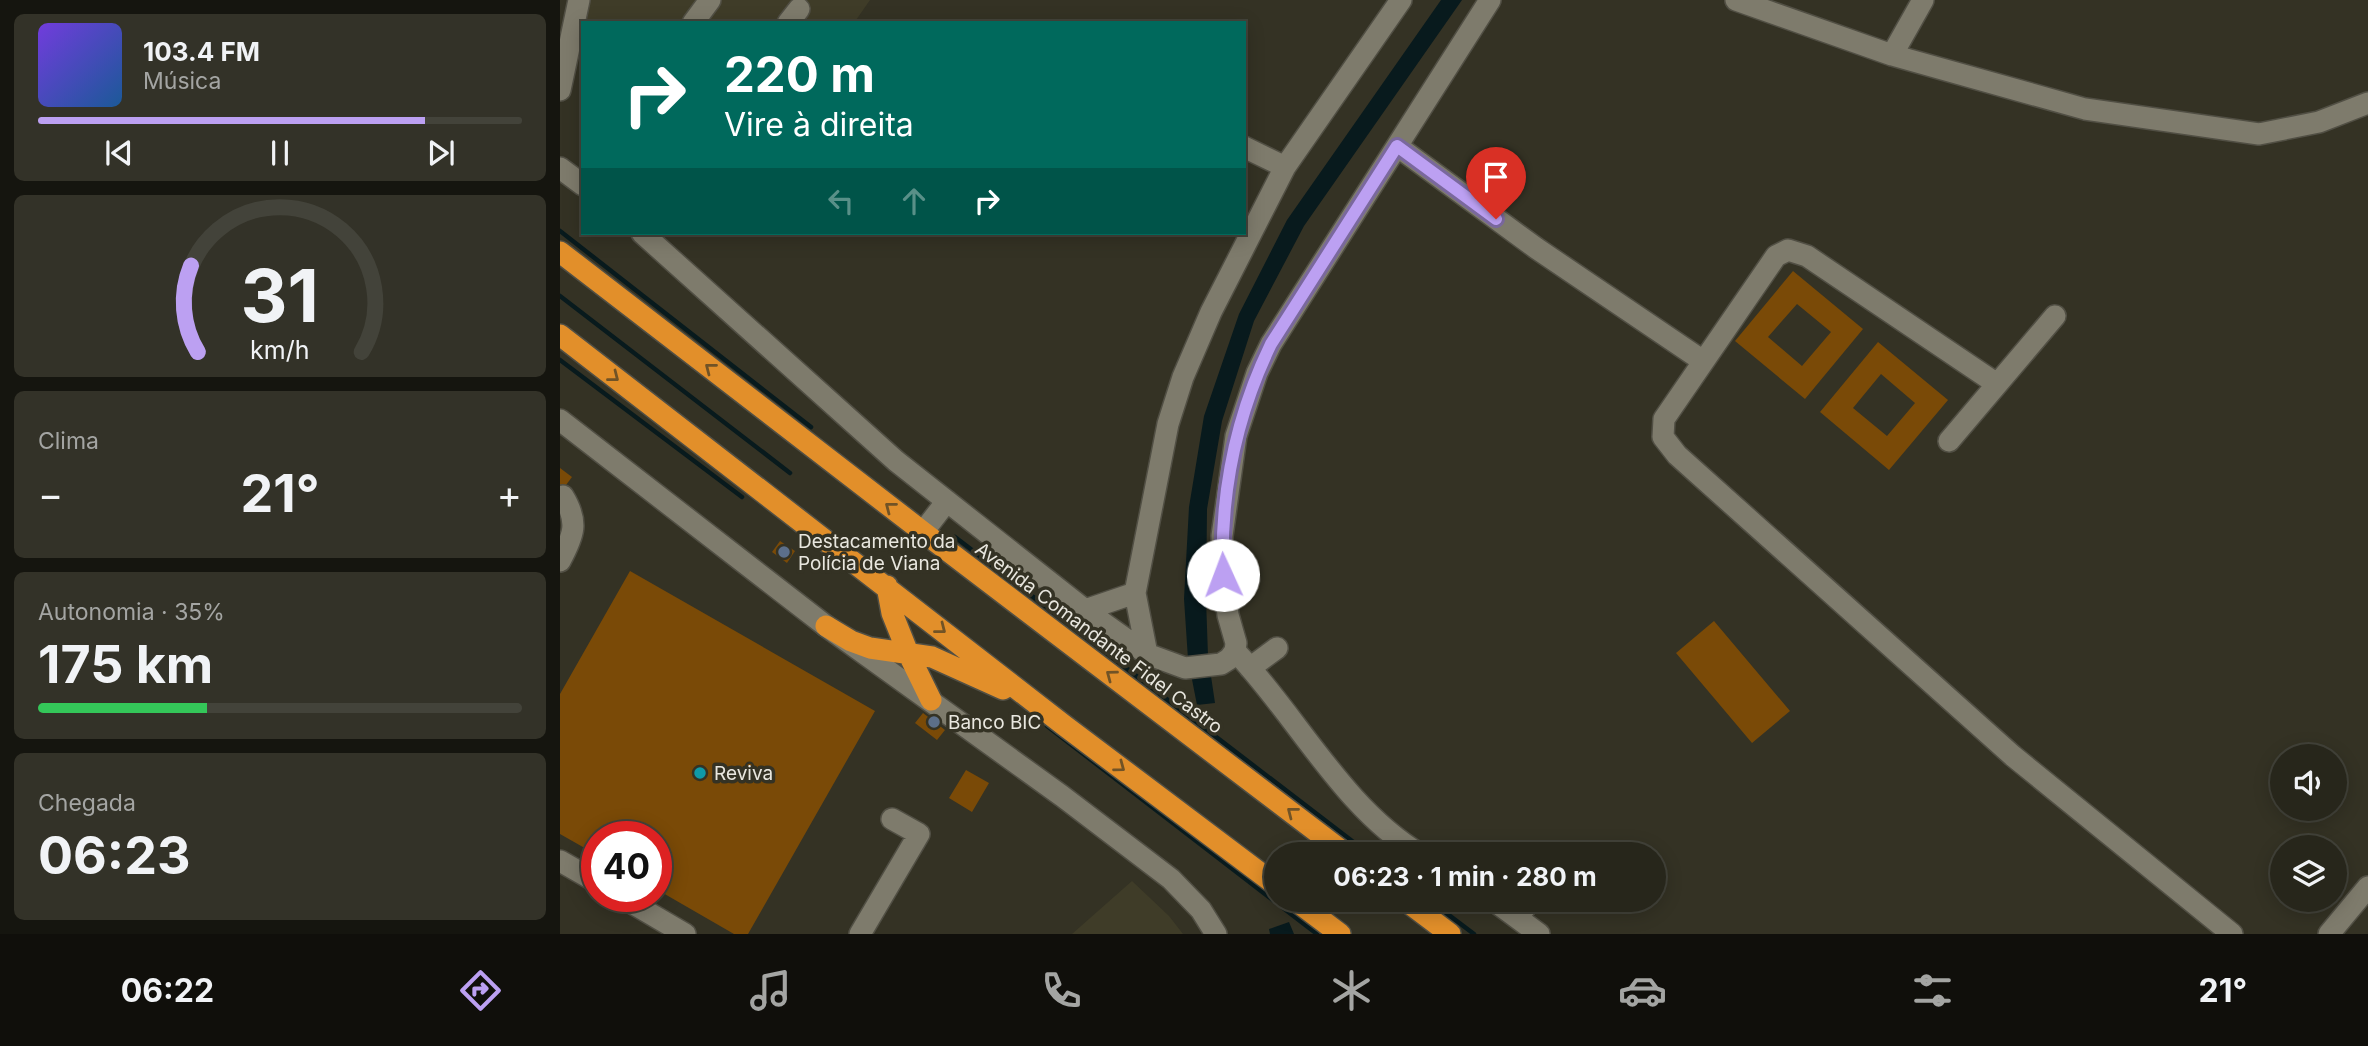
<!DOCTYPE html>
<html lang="pt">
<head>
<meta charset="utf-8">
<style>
  :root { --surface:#27261b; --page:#333228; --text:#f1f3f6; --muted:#a4a5a3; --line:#43433a; --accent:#bca0f2 }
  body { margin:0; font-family:Inter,sans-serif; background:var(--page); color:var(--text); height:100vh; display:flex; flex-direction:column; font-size:26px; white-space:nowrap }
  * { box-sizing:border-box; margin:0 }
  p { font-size:23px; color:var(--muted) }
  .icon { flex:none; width:38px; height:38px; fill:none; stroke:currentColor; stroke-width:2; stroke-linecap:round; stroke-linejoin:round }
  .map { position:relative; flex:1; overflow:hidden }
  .side { display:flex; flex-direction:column; gap:14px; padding:14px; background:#15150f; width:560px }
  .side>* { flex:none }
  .hud { position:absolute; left:21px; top:21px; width:665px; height:214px; border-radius:0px; box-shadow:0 4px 18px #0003,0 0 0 2px var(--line); background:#00695c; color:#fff; overflow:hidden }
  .buttons { position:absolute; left:1710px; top:744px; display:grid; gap:14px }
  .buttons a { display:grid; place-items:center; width:77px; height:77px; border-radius:50%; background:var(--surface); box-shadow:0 4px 18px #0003,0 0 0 2px var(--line); font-size:35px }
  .speed { position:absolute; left:21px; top:821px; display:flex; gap:14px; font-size:35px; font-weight:700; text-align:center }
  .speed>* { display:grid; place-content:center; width:91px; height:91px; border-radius:50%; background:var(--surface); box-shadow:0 4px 18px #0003,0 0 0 2px var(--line); line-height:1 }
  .speed .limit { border:10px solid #d22; background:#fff; color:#111 }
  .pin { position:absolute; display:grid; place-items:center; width:60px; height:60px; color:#fff; margin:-72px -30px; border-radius:50% 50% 50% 0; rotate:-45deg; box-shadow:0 0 7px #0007 }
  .pin .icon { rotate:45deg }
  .me { position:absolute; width:77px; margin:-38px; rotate:358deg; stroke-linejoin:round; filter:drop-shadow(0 0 5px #0008) }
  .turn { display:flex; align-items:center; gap:24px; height:147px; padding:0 28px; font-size:32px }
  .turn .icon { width:91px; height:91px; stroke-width:2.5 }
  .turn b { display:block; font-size:49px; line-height:60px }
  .lanes { display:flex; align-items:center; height:66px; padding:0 28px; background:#0003; justify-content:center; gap:35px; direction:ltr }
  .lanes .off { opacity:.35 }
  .big { font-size:52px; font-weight:700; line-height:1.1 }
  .side .card { flex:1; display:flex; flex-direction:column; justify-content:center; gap:10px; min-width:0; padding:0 24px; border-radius:10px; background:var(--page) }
  .side .dial { align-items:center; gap:0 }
  .dial svg { height:182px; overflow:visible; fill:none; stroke:var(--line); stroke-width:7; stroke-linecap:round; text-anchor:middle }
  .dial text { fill:var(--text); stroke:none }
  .song { display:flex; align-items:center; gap:21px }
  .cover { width:84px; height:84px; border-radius:10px; background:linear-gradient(135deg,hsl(260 70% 55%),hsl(210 70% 35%)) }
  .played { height:7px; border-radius:4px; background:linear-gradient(90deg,var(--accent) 80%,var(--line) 80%) }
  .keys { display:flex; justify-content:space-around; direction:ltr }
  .heat { display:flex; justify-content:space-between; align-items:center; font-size:38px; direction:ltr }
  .charge { height:10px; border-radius:5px; background:linear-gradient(90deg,#34c759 35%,var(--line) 0) }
  .trip { position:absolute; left:704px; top:842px; width:402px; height:70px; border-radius:35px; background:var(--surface); box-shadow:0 4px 18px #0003,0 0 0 2px var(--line); font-weight:700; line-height:70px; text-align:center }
  .menu { display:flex; height:112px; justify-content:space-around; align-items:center; background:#100f0b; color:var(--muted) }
  .menu .icon { width:49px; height:49px }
  .menu .current { color:var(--accent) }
  .menu b { font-size:32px; color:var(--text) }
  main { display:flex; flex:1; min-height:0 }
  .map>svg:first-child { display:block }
</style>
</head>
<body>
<main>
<section class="side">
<div class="card">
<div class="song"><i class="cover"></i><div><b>103.4 FM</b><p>Música</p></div></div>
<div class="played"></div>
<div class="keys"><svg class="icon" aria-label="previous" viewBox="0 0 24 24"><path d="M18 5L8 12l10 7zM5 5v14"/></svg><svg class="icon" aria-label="pause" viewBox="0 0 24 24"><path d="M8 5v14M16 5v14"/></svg><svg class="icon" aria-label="next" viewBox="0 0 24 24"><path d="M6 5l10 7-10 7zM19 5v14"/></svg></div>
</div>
<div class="card dial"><svg viewBox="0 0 100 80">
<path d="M14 69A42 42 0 1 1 86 69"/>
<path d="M14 69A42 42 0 0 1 11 31" stroke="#bca0f2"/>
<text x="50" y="56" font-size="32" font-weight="700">31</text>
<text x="50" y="72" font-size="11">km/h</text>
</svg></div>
<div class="card"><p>Clima</p>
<div class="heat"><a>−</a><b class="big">21°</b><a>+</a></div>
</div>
<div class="card"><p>Autonomia · 35%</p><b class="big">175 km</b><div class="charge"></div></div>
<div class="card"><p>Chegada</p><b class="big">06:23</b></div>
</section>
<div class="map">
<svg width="1808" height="934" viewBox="0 0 1808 934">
  <rect width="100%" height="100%" fill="#343224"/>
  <path fill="#3f3c28" d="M 28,0 L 310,0 L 294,23 L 23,23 Z
    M 572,881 L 609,916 L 623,934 L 512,934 Z"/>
  <path fill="#081a1d" d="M 881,0 L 902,0 L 744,226 L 694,321 L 662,421 L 647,509 L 646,599 L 648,656 L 655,703 L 637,705 L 628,659 L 624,599 L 629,507 L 644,416 L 679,314 L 727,220 Z
    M 729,922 L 734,934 L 710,934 L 709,929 Z"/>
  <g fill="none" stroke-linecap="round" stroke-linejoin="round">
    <path stroke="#081a1d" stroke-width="4.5" d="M 0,231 L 251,427
      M 0,296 L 230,473
      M 0,360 L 182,497
      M 395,537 L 809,854
      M 487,726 L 757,934
      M 869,900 L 914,934"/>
  </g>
  <path fill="#7a4a07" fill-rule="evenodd" d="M 1233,271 L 1303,329 L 1245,399 L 1175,341 ZM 1237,304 L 1271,332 L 1242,366 L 1208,337 Z
    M 1318,342 L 1388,400 L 1329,470 L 1260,412 ZM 1321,374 L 1355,403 L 1327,436 L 1293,408 Z
    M 0,468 L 12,477 L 0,493 Z
    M 220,541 L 235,551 L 227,563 L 212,552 Z
    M 70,571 L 315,711 L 188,934 L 174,934 L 96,889 L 96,836 L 37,836 L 37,855 L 0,834 L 0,694 Z
    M 1154,621 L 1230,711 L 1192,743 L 1116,653 Z
    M 363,713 L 385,730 L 377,740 L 355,723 Z
    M 406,770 L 429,783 L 412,812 L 389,798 Z"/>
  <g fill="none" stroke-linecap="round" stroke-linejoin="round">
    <g stroke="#514f44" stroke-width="24">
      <path id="minor" d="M 1176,0 L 1332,55 L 1525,109 L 1699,134 L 1759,122 L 1808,103
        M 133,23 L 150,0
        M 228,23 L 239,9
        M 1332,55 L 1363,0
        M 0,90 L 19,0
        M 837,146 L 976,248 L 1143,361
        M 684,147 L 725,167
        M 0,168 L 23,185
        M 82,233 L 336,461 L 525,610 L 587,654 L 625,668 L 661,664 L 669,659 L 675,651 L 676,643 L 668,615 L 663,575 L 662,536 L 676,436 L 697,373 L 711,344 L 930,0
        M 1437,384 L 1247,256 L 1228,250 L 1216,256 L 1104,419 L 1103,437 L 1117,455 L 1453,756 L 1672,934
        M 0,420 L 266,626 L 502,796 L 611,879 L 641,910 L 656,934
        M 1389,441 L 1495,316
        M 363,532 L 387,501
        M 0,561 C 14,535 19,522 3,496
        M 525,610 L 575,593
        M 675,651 C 737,716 783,808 860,854
        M 587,654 L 575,593 L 608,424 L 623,377 L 651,312 L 725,167 L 841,0
        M 690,668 L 717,648
        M 895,854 L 895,853
        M 0,861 L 37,882
        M 60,896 L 125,934
        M 933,900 L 979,934
        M 958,918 L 970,900
        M 300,934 L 359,834 L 332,819
        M 1769,934 L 1808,887"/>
    </g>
    <g stroke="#514f44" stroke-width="24">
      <path id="highway" d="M 0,252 L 363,532 L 786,854
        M 0,335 L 505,726 L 716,885
        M 327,586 L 332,613 L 348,653 L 371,700
        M 266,626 L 291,641 L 310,648 L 372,657 L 443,689
        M 735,900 L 780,934
        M 845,900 L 890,934"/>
    </g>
    <use href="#minor" stroke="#7e7b6c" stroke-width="21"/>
    <use href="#highway" stroke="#e28f2a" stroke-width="21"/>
  </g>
  <defs><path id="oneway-chevron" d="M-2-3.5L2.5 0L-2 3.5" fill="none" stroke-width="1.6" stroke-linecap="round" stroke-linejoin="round" transform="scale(1.75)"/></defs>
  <g stroke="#715326">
    <use href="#oneway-chevron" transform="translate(150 368) rotate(-142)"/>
    <use href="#oneway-chevron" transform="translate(54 377) rotate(38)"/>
    <use href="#oneway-chevron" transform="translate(330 507) rotate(-142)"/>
    <use href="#oneway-chevron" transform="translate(381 629) rotate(38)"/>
    <use href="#oneway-chevron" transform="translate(551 675) rotate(-143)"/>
    <use href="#oneway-chevron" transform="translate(560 767) rotate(37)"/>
    <use href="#oneway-chevron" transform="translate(732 812) rotate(-142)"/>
  </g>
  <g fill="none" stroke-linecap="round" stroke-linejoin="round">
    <g stroke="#7a689d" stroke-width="18">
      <path id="route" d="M 663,575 C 660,495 676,416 711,344 L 837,146 L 936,219"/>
    </g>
    <use href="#route" stroke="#bca0f2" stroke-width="12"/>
  </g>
  <g fill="#5c6f8a" stroke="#343224" stroke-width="2.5">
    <circle cx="224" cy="552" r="7"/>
    <circle cx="374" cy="722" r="7"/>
  </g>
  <circle fill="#0f9aa8" stroke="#343224" stroke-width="2.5" cx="140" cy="773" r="7"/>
  <g text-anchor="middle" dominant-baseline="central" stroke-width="7" stroke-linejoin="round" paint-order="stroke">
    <g font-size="19" fill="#e9e7df" stroke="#343224" text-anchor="start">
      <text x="238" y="541">Destacamento da<tspan x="238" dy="22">Polícia de Viana</tspan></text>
      <text x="388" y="722">Banco BIC</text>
      <text x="154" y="773">Reviva</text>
    </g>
    <g font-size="19" fill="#e9e7df" stroke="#343224">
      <text transform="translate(539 638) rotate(37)">Avenida Comandante Fidel Castro</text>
    </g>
  </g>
</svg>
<div class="buttons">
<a><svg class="icon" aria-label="sound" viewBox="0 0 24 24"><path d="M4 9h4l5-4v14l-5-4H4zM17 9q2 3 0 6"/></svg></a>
<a><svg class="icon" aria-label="layers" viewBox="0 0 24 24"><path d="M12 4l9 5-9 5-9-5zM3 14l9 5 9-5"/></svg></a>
</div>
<div class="speed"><div class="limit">40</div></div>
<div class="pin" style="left:936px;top:219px;background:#d93025"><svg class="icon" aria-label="arrive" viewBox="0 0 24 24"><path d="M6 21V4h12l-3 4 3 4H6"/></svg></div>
<svg class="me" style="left:663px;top:575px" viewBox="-20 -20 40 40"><circle r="19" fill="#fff"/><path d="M0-13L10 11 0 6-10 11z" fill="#bca0f2"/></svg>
<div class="trip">06:23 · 1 min · 280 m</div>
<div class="hud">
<div class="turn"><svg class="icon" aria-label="right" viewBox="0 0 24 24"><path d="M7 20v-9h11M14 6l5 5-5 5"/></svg><div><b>220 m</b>Vire à direita</div></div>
<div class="lanes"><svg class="icon off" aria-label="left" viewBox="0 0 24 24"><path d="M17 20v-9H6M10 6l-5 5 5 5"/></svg><svg class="icon off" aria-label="ahead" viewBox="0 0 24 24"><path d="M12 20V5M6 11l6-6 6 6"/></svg><svg class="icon" aria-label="right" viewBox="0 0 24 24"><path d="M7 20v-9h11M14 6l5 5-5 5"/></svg></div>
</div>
</div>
</main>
<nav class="menu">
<b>06:22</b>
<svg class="icon current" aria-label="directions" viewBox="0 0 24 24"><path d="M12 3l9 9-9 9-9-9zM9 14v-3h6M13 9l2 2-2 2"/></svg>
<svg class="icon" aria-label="music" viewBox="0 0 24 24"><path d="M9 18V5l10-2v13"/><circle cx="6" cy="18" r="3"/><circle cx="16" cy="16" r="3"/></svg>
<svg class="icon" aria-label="phone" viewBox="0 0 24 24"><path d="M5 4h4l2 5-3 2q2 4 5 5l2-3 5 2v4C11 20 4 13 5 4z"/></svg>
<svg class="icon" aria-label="climate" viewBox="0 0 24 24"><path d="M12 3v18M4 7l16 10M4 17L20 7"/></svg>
<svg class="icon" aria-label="car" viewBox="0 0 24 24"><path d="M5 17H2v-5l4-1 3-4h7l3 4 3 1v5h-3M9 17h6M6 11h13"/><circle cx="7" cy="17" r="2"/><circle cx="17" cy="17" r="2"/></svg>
<svg class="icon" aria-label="filters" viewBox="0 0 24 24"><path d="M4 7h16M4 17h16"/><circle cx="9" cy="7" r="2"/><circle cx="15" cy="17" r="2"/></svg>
<b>21°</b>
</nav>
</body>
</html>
